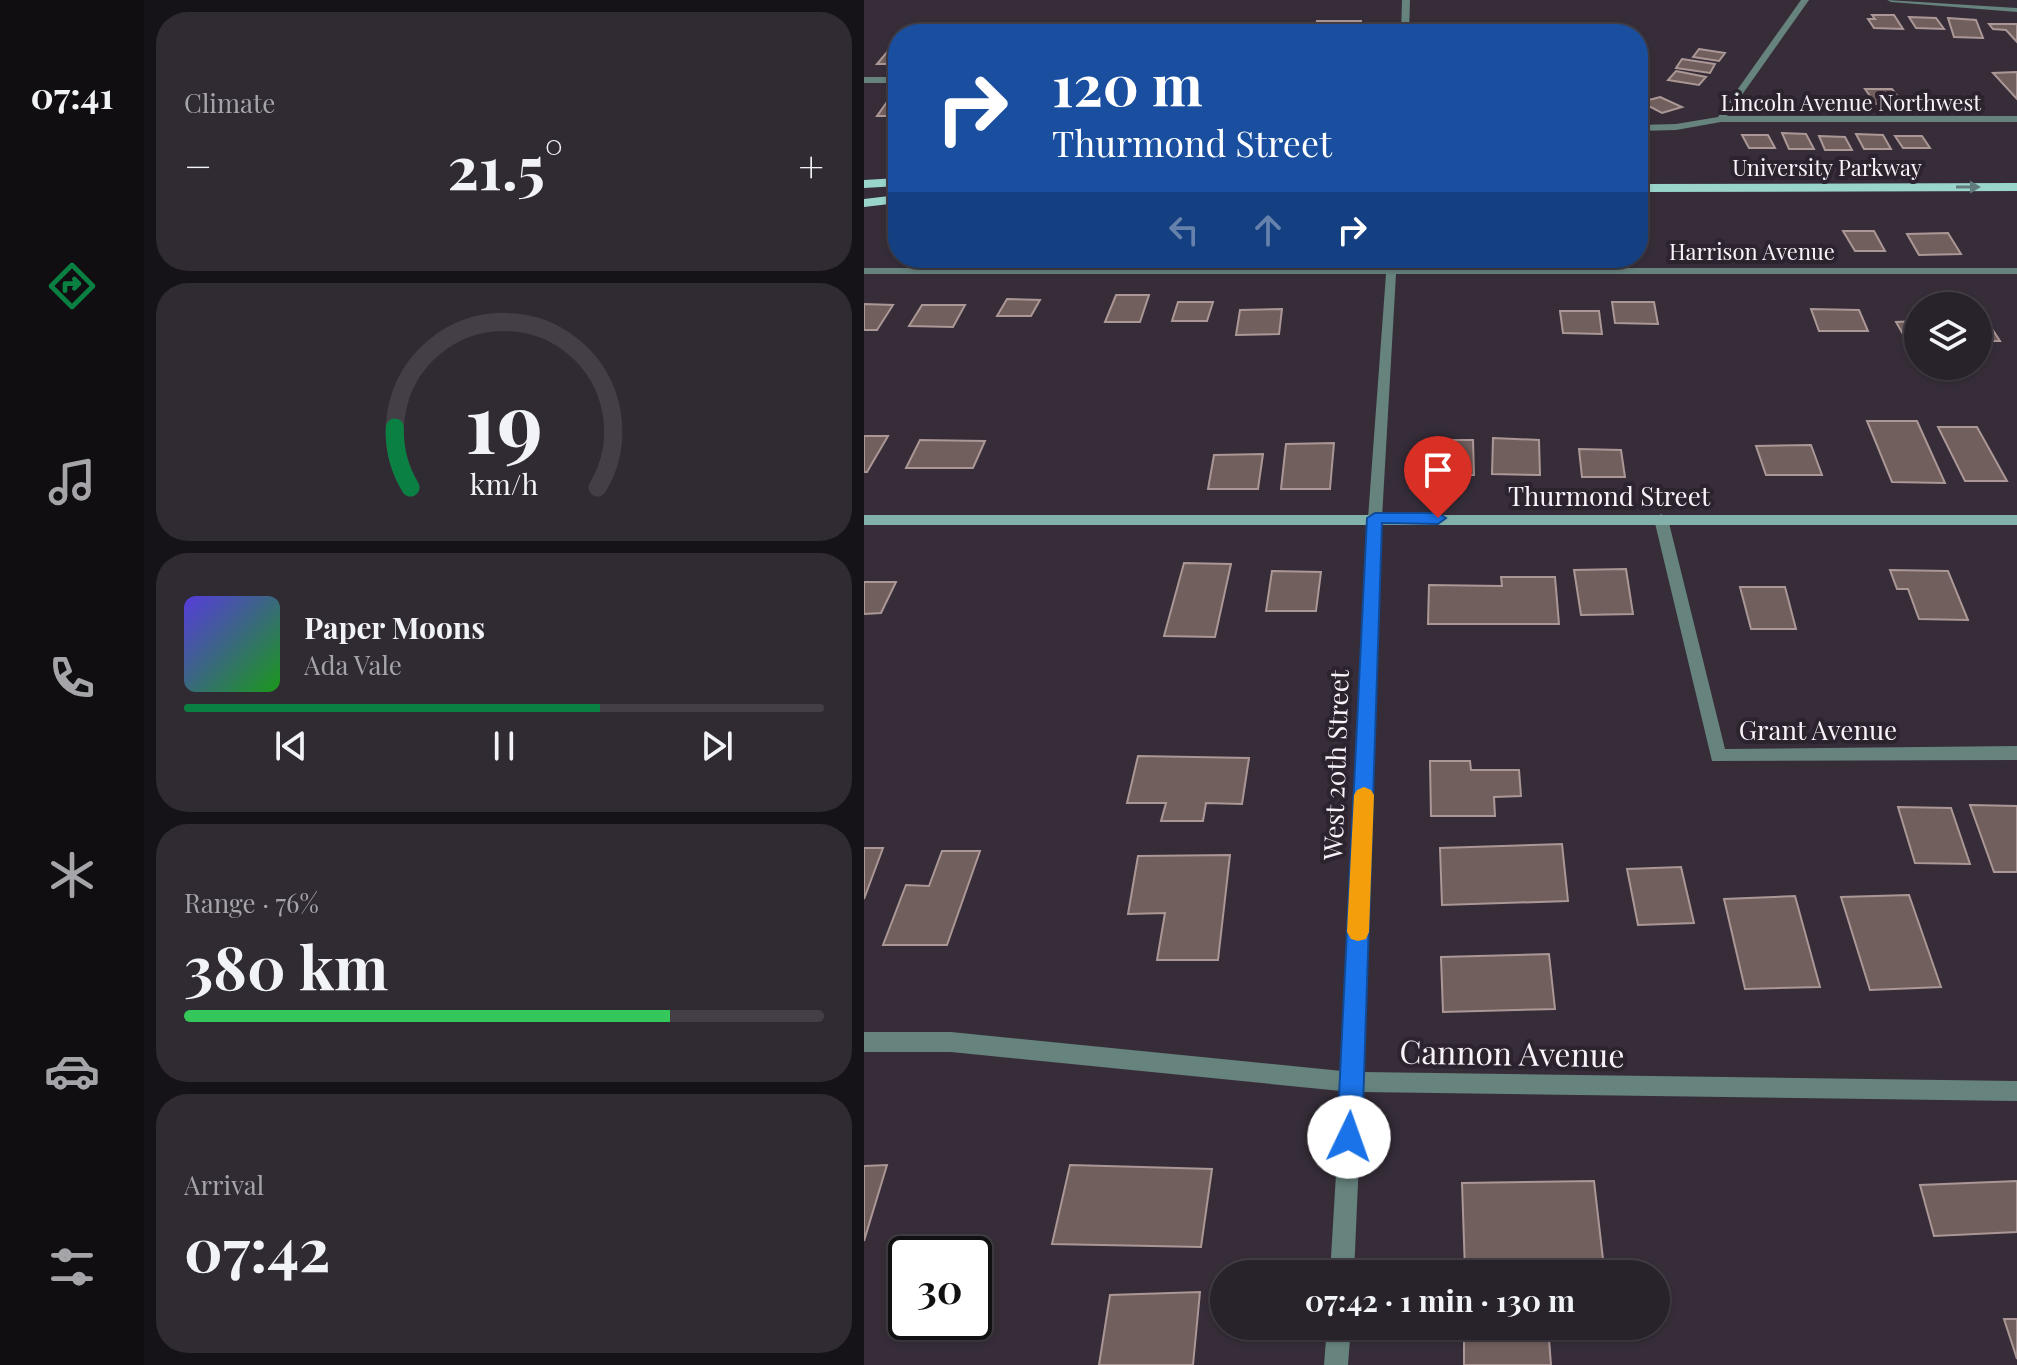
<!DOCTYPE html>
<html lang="en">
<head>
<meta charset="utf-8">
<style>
  :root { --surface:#28222b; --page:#302a33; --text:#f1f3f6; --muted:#a5a4a9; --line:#443f47; --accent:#0b8043 }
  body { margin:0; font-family:"Playfair Display",serif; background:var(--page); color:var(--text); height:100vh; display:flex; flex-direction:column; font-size:30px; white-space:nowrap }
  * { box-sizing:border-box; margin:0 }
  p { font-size:26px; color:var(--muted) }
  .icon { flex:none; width:44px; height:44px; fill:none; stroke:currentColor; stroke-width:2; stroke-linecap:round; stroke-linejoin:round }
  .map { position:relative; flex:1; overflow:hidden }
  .drawer { display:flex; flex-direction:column; gap:12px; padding:12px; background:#161318; width:720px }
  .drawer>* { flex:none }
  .top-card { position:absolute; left:24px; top:24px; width:760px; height:244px; border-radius:32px; box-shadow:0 2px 6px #0004,0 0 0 2px var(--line); background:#1a4fa0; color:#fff; overflow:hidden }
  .buttons { position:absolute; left:1040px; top:292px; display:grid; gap:16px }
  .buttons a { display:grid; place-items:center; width:88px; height:88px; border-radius:50%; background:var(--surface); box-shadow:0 2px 6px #0004,0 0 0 2px var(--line); font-size:40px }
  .speed { position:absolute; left:24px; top:1236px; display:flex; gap:16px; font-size:40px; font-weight:700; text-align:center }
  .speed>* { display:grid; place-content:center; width:104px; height:104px; border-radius:50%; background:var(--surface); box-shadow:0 2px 6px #0004,0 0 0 2px var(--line); line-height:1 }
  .speed .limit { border:4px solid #111; border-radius:12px; background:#fff; color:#111 }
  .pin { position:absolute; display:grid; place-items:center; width:68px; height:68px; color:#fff; margin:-82px -34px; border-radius:50% 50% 50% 0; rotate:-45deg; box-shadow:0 0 8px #0007 }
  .pin .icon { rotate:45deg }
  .me { position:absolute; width:88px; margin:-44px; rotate:3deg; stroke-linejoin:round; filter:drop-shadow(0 0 6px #0008) }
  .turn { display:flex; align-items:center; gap:28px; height:168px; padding:0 32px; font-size:36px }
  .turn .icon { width:104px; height:104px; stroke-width:2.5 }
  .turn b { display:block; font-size:56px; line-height:68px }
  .lanes { display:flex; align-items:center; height:76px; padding:0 32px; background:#0003; justify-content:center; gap:40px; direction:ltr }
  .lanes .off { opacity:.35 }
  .big { font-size:60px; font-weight:700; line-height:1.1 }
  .drawer .tile { flex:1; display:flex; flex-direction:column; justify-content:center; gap:12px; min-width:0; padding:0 28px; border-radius:32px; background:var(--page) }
  .drawer .dial { align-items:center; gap:0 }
  .dial svg { height:208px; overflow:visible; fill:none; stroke:var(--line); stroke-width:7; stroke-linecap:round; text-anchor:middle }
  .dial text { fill:var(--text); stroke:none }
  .song { display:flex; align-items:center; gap:24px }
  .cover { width:96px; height:96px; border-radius:12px; background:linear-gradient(135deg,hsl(250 70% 55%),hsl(120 70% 35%)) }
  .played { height:8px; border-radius:4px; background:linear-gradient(90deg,var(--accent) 65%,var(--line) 65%) }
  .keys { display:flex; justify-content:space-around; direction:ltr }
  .heat { display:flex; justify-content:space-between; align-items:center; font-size:44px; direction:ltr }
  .charge { height:12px; border-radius:6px; background:linear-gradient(90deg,#34c759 76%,var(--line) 0) }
  .trip { position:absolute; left:346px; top:1260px; width:460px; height:80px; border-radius:40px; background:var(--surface); box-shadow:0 2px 6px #0004,0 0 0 2px var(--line); font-weight:700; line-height:80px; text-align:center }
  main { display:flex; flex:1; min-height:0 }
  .tabs { display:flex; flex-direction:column; width:144px; justify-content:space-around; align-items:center; background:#100e11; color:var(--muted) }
  .tabs .icon { width:56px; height:56px }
  .tabs .active { color:var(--accent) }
  .tabs b { font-size:36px; color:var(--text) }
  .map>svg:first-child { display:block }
</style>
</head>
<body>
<main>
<nav class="tabs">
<b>07:41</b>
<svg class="icon active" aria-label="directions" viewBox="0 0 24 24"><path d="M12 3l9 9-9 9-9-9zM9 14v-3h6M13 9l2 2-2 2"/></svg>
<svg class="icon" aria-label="music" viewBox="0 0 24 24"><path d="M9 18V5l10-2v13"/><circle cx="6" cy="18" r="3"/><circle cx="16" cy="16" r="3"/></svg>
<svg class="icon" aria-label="phone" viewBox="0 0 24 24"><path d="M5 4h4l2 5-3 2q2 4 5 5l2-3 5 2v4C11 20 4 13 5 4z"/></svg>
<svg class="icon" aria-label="climate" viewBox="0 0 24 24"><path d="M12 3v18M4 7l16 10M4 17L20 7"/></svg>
<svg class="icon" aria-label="car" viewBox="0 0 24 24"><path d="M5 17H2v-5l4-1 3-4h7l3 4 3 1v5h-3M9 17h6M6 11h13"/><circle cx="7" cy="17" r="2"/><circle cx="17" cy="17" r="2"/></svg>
<svg class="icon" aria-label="filters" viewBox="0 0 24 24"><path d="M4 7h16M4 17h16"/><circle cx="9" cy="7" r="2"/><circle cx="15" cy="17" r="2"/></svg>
</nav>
<section class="drawer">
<div class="tile"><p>Climate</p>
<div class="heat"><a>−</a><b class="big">21.5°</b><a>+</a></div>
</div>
<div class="tile dial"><svg viewBox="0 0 100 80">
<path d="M14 69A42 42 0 1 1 86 69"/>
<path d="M14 69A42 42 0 0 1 8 46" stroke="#0b8043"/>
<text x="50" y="56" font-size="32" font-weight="700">19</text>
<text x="50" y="72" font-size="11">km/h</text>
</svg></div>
<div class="tile">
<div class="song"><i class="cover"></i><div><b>Paper Moons</b><p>Ada Vale</p></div></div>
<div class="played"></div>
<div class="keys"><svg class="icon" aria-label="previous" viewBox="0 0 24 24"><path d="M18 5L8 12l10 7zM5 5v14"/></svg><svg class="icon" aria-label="pause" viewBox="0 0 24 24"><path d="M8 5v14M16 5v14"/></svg><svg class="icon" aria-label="next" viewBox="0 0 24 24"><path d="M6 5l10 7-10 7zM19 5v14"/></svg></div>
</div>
<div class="tile"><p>Range · 76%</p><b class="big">380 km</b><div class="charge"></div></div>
<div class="tile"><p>Arrival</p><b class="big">07:42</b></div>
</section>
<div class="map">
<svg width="1153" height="1365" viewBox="0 0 1153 1365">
  <rect width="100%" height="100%" fill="#362d39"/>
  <path fill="#715f5d" stroke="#ab9795" stroke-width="2" d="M 1008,15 L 1030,15 L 1039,29 L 1010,28 L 1004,19 L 1011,19 Z
    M 1045,17 L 1072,18 L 1080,29 L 1052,28 Z
    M 1084,18 L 1112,20 L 1119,38 L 1090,37 Z
    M 453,21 L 497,21 L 495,31 L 451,30 Z
    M 1125,24 L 1153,24 L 1153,42 L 1142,30 L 1129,29 Z
    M 29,45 L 34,45 L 34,64 L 13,64 Z
    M 835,49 L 861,53 L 855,61 L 829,57 Z
    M 818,59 L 851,64 L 846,73 L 812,68 Z
    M 812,71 L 842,77 L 835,85 L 804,80 Z
    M 1153,72 L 1153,99 L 1129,73 Z
    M 1001,89 L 1028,89 L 1040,104 L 1012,104 Z
    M 796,97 L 818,107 L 798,113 L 777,102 Z
    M 23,102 L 34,102 L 34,116 L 13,116 Z
    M 918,133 L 942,134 L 950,149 L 925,149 Z
    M 992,134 L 1019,135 L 1027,149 L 1000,149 Z
    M 878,135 L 904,135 L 911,148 L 885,148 Z
    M 955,136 L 981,137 L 988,150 L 961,150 Z
    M 1031,136 L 1058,136 L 1066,148 L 1039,148 Z
    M 979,231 L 1010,231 L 1021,251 L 991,251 Z
    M 1084,233 L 1097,254 L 1055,255 L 1043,234 Z
    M 252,295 L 285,295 L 276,322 L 241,322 Z
    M 143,299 L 176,300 L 167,316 L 133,316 Z
    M 314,302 L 349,302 L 343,321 L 308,321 Z
    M 748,302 L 790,302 L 794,324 L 751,323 Z
    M 0,304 L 29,305 L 13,330 L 0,330 Z
    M 58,305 L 101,305 L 89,327 L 45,326 Z
    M 418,309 L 415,334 L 372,335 L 376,310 Z
    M 947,309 L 995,310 L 1004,331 L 955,331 Z
    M 696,311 L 735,311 L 738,334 L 699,333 Z
    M 1114,315 L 1119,315 L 1136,341 L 1114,341 Z
    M 1054,321 L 1054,341 L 1043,341 L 1032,322 Z
    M 1003,421 L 1053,421 L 1081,483 L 1028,482 Z
    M 1074,427 L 1113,427 L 1143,481 L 1101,481 Z
    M 0,436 L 24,436 L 3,472 L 0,472 Z
    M 629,438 L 675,440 L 676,475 L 628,474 Z
    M 56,440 L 121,441 L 109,468 L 42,468 Z
    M 565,440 L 609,440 L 610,475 L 564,475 Z
    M 470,443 L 466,489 L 417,489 L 422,444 Z
    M 947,445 L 958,475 L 902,475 L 892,446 Z
    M 715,449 L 757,450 L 761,477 L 718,477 Z
    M 399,454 L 394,489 L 344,489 L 350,455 Z
    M 320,563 L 367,564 L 351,637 L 300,636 Z
    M 762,569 L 769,614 L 717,615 L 710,570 Z
    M 1026,570 L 1084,571 L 1104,620 L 1055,619 L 1044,589 L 1033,589 Z
    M 408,571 L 457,572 L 452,611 L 402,611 Z
    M 637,577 L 691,577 L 695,624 L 564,624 L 565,585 L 638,586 Z
    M 0,582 L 32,582 L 17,613 L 0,614 Z
    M 876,587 L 921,587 L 932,629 L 887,629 Z
    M 274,756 L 385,758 L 378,804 L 342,803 L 339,821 L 297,821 L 302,803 L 263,803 Z
    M 566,761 L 606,761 L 607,770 L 655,770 L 657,796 L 630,797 L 631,816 L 567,816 Z
    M 1106,805 L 1153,806 L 1153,872 L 1130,872 Z
    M 1034,807 L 1087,808 L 1106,864 L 1051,863 Z
    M 698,844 L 704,901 L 578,905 L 576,848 Z
    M 0,848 L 19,848 L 0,899 Z
    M 78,851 L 116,851 L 83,945 L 19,945 L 42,885 L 65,886 Z
    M 366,855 L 354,960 L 293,960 L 301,913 L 264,914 L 274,856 Z
    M 817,867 L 830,923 L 774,925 L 763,869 Z
    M 1045,895 L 1077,987 L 1006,990 L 977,897 Z
    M 931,896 L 956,987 L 881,989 L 860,899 Z
    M 685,954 L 691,1009 L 579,1012 L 577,957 Z
    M 23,1165 L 0,1241 L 0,1166 Z
    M 206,1165 L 348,1169 L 337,1247 L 188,1244 Z
    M 730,1181 L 740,1268 L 601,1271 L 598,1183 Z
    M 1153,1181 L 1153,1232 L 1070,1236 L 1056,1185 Z
    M 336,1292 L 329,1365 L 235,1365 L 246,1295 Z
    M 1140,1319 L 1153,1319 L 1153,1359 Z
    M 600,1326 L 684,1326 L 687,1365 L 600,1365 Z"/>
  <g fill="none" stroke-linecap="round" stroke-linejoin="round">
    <path fill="#66837e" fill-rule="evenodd" d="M 538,0 L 546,0 L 545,34 L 537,34 Z
      M 937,0 L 945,0 L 863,116 L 1153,116 L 1153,122 L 857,122 L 812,130 L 774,131 L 774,125 L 812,124 L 854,117 Z
      M 1023,0 L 1153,8 L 1153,12 L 1027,2 Z
      M 0,77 L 34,77 L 34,83 L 0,83 Z
      M 523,258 L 533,258 L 533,268 L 1153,268 L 1153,274 L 532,274 L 518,518 L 499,1072 L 1153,1081 L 1153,1101 L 498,1092 L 490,1274 L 466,1274 L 477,1091 L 87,1052 L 0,1052 L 0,1032 L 87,1032 L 478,1071 L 504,518 L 522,274 L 0,274 L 0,268 L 522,268 Z
      M 797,514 L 804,519 L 861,749 L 1153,746 L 1153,760 L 848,761 L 790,519 Z
      M 463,1326 L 487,1326 L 484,1365 L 460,1365 Z"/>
    <path fill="#83b1a9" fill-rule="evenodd" d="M 0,515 L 1153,515 L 1153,525 L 0,525 Z"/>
    <path fill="#99d5cb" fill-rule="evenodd" d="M 34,178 L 34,186 L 0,188 L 0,180 Z
      M 1153,183 L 1153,191 L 774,192 L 774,184 Z
      M 34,195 L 34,203 L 0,207 L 0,199 Z"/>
  </g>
  <defs><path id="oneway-solid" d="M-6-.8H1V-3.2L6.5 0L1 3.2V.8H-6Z" transform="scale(2)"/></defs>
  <use fill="#627c7d" href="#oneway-solid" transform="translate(1104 187)"/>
  <path fill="#1a73e8" stroke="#114b97" stroke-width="2" d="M 511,513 L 574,513 L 582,518 L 574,524 L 518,523 L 498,1137 L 494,1145 L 485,1149 L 477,1145 L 473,1137 L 503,518 Z"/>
  <path fill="#f59e0b" d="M 500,787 L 507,790 L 510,795 L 505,932 L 502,939 L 494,941 L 487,939 L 483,932 L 490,795 L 493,790 Z"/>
  <g text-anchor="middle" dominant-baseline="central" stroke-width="8" stroke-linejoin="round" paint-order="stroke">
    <g font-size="22" fill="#f8f2fa" stroke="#2c232f">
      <text x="987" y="102">Lincoln Avenue Northwest</text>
      <text x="963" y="167">University Parkway</text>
      <text x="888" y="251">Harrison Avenue</text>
    </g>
    <g font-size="26" fill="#f8f2fa" stroke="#2c232f">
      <text x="745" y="495">Thurmond Street</text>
      <text x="954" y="729">Grant Avenue</text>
      <text transform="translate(471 765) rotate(-88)">West 20th Street</text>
    </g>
    <g font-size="32" fill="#f8f2fa" stroke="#2c232f">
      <text transform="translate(648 1052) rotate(1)">Cannon Avenue</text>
    </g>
  </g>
</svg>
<div class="buttons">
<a><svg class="icon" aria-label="layers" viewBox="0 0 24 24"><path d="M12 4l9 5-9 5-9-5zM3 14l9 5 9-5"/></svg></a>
</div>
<div class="speed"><div class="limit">30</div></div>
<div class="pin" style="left:574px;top:518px;background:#d93025"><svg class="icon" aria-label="arrive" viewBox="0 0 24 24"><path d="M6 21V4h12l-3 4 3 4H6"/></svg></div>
<svg class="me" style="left:485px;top:1137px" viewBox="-20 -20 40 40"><circle r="19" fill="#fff"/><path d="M0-13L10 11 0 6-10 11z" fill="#1a73e8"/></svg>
<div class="trip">07:42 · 1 min · 130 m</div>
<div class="top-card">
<div class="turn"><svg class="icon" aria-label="right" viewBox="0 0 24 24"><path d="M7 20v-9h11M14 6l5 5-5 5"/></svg><div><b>120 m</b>Thurmond Street</div></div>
<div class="lanes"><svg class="icon off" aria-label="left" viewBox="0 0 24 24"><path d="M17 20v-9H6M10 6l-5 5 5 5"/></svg><svg class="icon off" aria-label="ahead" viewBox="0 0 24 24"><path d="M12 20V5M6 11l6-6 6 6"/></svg><svg class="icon" aria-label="right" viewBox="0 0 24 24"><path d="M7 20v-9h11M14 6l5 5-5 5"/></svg></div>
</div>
</div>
</main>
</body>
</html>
